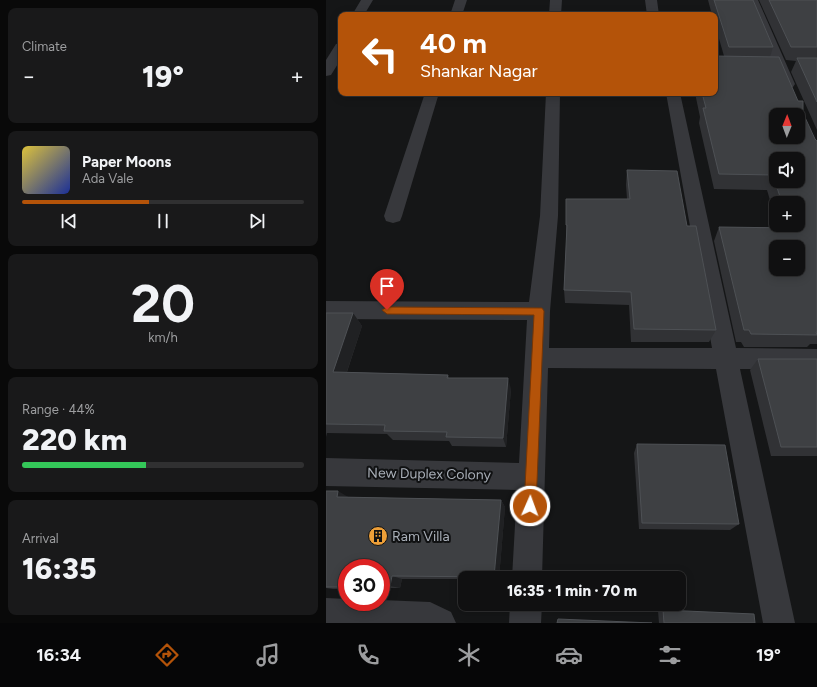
<!DOCTYPE html>
<html lang="en">
<head>
<meta charset="utf-8">
<style>
  :root { --surface:#101011; --page:#19191a; --text:#f1f3f6; --muted:#9c9d9f; --line:#303031; --accent:#b45309 }
  body { margin:0; font-family:Figtree,sans-serif; background:var(--page); color:var(--text); height:100vh; display:flex; flex-direction:column; font-size:15px; white-space:nowrap }
  * { box-sizing:border-box; margin:0 }
  p { font-size:13px; color:var(--muted) }
  .icon { flex:none; width:22px; height:22px; fill:none; stroke:currentColor; stroke-width:2; stroke-linecap:round; stroke-linejoin:round }
  .map { position:relative; flex:1; overflow:hidden }
  .side { display:flex; flex-direction:column; gap:8px; padding:8px; background:#090909; width:326px }
  .side>* { flex:none }
  .guide { position:absolute; left:12px; top:12px; width:380px; height:84px; border-radius:8px; box-shadow:0 2px 10px #0003,0 0 0 1px var(--line); background:#b45309; color:#fff; overflow:hidden }
  .needle { width:26px; rotate:1deg }
  .buttons { position:absolute; left:443px; top:108px; display:grid; gap:8px }
  .buttons a { display:grid; place-items:center; width:36px; height:36px; border-radius:8px; background:var(--surface); box-shadow:0 2px 10px #0003,0 0 0 1px var(--line); font-size:20px }
  .speed { position:absolute; left:12px; top:559px; display:flex; gap:8px; font-size:20px; font-weight:700; text-align:center }
  .speed>* { display:grid; place-content:center; width:52px; height:52px; border-radius:50%; background:var(--surface); box-shadow:0 2px 10px #0003,0 0 0 1px var(--line); line-height:1 }
  .speed .limit { border:6px solid #d22; background:#fff; color:#111 }
  .pin { position:absolute; display:grid; place-items:center; width:34px; height:34px; color:#fff; margin:-41px -17px; border-radius:50% 50% 50% 0; rotate:-45deg; box-shadow:0 0 4px #0007 }
  .pin .icon { rotate:45deg }
  .me { position:absolute; width:44px; margin:-22px; rotate:2deg; stroke-linejoin:round; filter:drop-shadow(0 0 3px #0008) }
  .turn { display:flex; align-items:center; gap:14px; height:84px; padding:0 16px; font-size:18px }
  .turn .icon { width:52px; height:52px; stroke-width:2.5 }
  .turn b { display:block; font-size:28px; line-height:34px }
  .big { font-size:30px; font-weight:800; line-height:1.1 }
  .side .tile { flex:1; display:flex; flex-direction:column; justify-content:center; gap:6px; min-width:0; padding:0 14px; border-radius:8px; background:var(--page) }
  .side .dial { align-items:center; gap:0 }
  .dial b { font-size:52px; line-height:1 }
  .song { display:flex; align-items:center; gap:12px }
  .cover { width:48px; height:48px; border-radius:6px; background:linear-gradient(135deg,hsl(50 70% 55%),hsl(230 70% 35%)) }
  .played { height:4px; border-radius:2px; background:linear-gradient(90deg,var(--accent) 45%,var(--line) 45%) }
  .keys { display:flex; justify-content:space-around; direction:ltr }
  .heat { display:flex; justify-content:space-between; align-items:center; font-size:22px; direction:ltr }
  .charge { height:6px; border-radius:3px; background:linear-gradient(90deg,#34c759 44%,var(--line) 0) }
  .trip { position:absolute; left:132px; top:571px; width:228px; height:40px; border-radius:8px; background:var(--surface); box-shadow:0 2px 10px #0003,0 0 0 1px var(--line); font-weight:800; line-height:40px; text-align:center }
  .dock { display:flex; height:64px; justify-content:space-around; align-items:center; background:#060607; color:var(--muted) }
  .dock .icon { width:28px; height:28px }
  .dock .on { color:var(--accent) }
  .dock b { font-size:18px; color:var(--text) }
  main { display:flex; flex:1; min-height:0 }
  .map>svg:first-child { display:block }
</style>
</head>
<body>
<main>
<section class="side">
<div class="tile"><p>Climate</p>
<div class="heat"><a>−</a><b class="big">19°</b><a>+</a></div>
</div>
<div class="tile">
<div class="song"><i class="cover"></i><div><b>Paper Moons</b><p>Ada Vale</p></div></div>
<div class="played"></div>
<div class="keys"><svg class="icon" aria-label="previous" viewBox="0 0 24 24"><path d="M18 5L8 12l10 7zM5 5v14"/></svg><svg class="icon" aria-label="pause" viewBox="0 0 24 24"><path d="M8 5v14M16 5v14"/></svg><svg class="icon" aria-label="next" viewBox="0 0 24 24"><path d="M6 5l10 7-10 7zM19 5v14"/></svg></div>
</div>
<div class="tile dial"><b>20</b><p>km/h</p></div>
<div class="tile"><p>Range · 44%</p><b class="big">220 km</b><div class="charge"></div></div>
<div class="tile"><p>Arrival</p><b class="big">16:35</b></div>
</section>
<div class="map">
<svg width="491" height="623" viewBox="0 0 491 623">
  <rect width="100%" height="100%" fill="#151617"/>
  <g fill="none" stroke-linecap="round" stroke-linejoin="round">
    <path fill="#37383c" fill-rule="evenodd" d="M 35,0 L 47,0 L 38,15 L 26,15 Z
      M 129,0 L 141,0 L 136,15 L 124,15 Z
      M 224,0 L 236,0 L 235,15 L 223,15 Z
      M 319,0 L 331,0 L 333,15 L 321,15 Z
      M 420,0 L 432,0 L 469,84 L 467,87 L 457,87 L 455,84 Z
      M 15,43 L 15,59 L 5,75 L 0,76 L 0,60 L 10,44 Z
      M 99,93 L 113,93 L 76,216 L 74,221 L 67,223 L 60,221 L 58,216 Z
      M 220,93 L 234,93 L 232,216 L 224,311 L 223,348 L 386,348 L 340,93 L 354,93 L 410,348 L 491,349 L 491,369 L 414,369 L 469,623 L 437,623 L 390,369 L 222,368 L 216,578 L 186,578 L 191,490 L 0,486 L 0,458 L 193,463 L 201,320 L 0,319 L 0,301 L 203,302 L 214,216 Z
      M 0,598 L 21,599 L 21,602 L 55,602 L 55,600 L 104,602 L 125,612 L 130,623 L 0,623 Z
      M 184,604 L 216,604 L 215,623 L 183,623 Z"/>
  </g>
  <path fill="#313235" d="M 382,0 L 427,0 L 447,47 L 444,57 L 477,113 L 489,139 L 491,141 L 491,344 L 484,344 L 481,347 L 418,347 L 415,342 L 410,342 L 388,241 L 393,227 L 452,227 L 451,225 L 472,225 L 472,203 L 450,203 L 450,221 L 441,190 L 388,189 L 373,123 L 374,117 L 369,93 L 389,93 L 398,56 L 389,25 L 389,15 L 386,15 Z
    M 433,0 L 491,0 L 491,130 L 465,72 L 470,61 L 460,60 Z
    M 301,170 L 361,226 L 390,330 L 383,342 L 305,342 L 303,305 L 239,303 L 238,290 L 241,240 L 240,239 L 240,225 L 301,199 L 300,185 Z
    M 0,313 L 27,313 L 36,326 L 21,372 L 122,375 L 123,378 L 185,389 L 180,447 L 126,446 L 123,441 L 67,440 L 61,434 L 1,433 L 0,437 Z
    M 432,359 L 491,359 L 491,456 L 445,456 L 424,370 Z
    M 311,444 L 413,524 L 404,530 L 313,529 L 308,453 Z
    M 0,491 L 22,497 L 175,500 L 179,507 L 173,578 L 139,578 L 139,579 L 76,579 L 74,588 L 55,588 L 55,568 L 21,568 L 21,589 L 7,589 L 0,588 Z
    M 337,610 L 429,623 L 333,623 L 332,611 Z"/>
  <path fill="#202123" d="M 27,313 L 36,326 L 17,383 L 7,372 Z
    M 182,378 L 185,389 L 180,447 L 177,438 Z
    M 12,491 L 24,498 L 11,497 Z
    M 175,500 L 179,507 L 173,578 L 170,578 L 168,577 Z
    M 66,576 L 76,579 L 74,588 L 64,586 Z"/>
  <path fill="#3e4043" stroke="#4e5155" fill-rule="evenodd" d="M 388,0 L 427,0 L 447,47 L 403,47 Z
    M 443,0 L 491,0 L 491,47 L 465,47 Z
    M 389,56 L 453,57 L 472,101 L 477,101 L 477,113 L 489,139 L 491,141 L 491,332 L 490,332 L 491,335 L 425,334 L 423,330 L 418,330 L 393,227 L 464,228 L 463,225 L 472,225 L 472,203 L 456,203 L 447,175 L 393,174 L 377,108 L 380,108 L 376,93 L 389,93 ZM 450,115 L 472,115 L 472,137 L 450,137 ZM 450,159 L 472,159 L 472,181 L 450,181 ZM 450,247 L 472,247 L 472,269 L 450,269 Z
    M 471,58 L 491,58 L 491,102 Z
    M 301,170 L 351,171 L 361,226 L 370,226 L 390,330 L 308,329 L 305,292 L 238,290 L 241,225 L 240,225 L 240,199 L 304,199 Z
    M 0,313 L 27,313 L 7,372 L 122,375 L 121,378 L 182,378 L 177,438 L 120,437 L 121,432 L 58,431 L 59,425 L 0,424 Z
    M 432,359 L 491,359 L 491,447 L 455,447 Z
    M 311,444 L 399,445 L 413,524 L 316,523 Z
    M 0,491 L 12,491 L 11,497 L 175,500 L 168,577 L 66,576 L 64,586 L 55,586 L 55,568 L 21,568 L 21,587 L 0,587 Z
    M 337,610 L 428,614 L 429,623 L 338,623 Z
    M 232,619 L 326,623 L 231,623 Z"/>
  <path fill="#b45309" stroke="#753606" d="M 61,307 L 216,308 L 218,311 L 210,506 L 208,510 L 204,512 L 200,510 L 198,506 L 208,315 L 61,314 L 56,310 Z"/>
  <defs>
    <g id="building-disc" transform="scale(1)"><circle r="9.5" fill="#ed9f38" stroke="#101112"/><path d="M-4-6H4V6H1V3H-1V6H-4ZM-2.5-4.3h1.7v1.8h-1.7ZM.8-4.3h1.7v1.8H.8ZM-2.5-1h1.7V.8h-1.7ZM.8-1h1.7V.8H.8Z" fill="#111"/></g>
  </defs>
  <g fill-rule="evenodd">
    <use href="#building-disc" x="52" y="536"/>
  </g>
  <g text-anchor="middle" dominant-baseline="central" stroke-width="4" stroke-linejoin="round" paint-order="stroke">
    <g font-size="14" fill="#a8aeb7" stroke="#101112">
      <text transform="translate(103 474) rotate(1)">New Duplex Colony</text>
    </g>
    <g font-size="14" fill="#a8aeb7" stroke="#101112" text-anchor="start">
      <text x="66" y="536">Ram Villa</text>
    </g>
  </g>
</svg>
<div class="buttons">
<a><svg class="needle" viewBox="-14 -14 28 28"><path d="M0-13l5 13h-10z" fill="#e53935"/><path d="M0 13l5-13h-10z" fill="#9c9d9f"/></svg></a>
<a><svg class="icon" aria-label="sound" viewBox="0 0 24 24"><path d="M4 9h4l5-4v14l-5-4H4zM17 9q2 3 0 6"/></svg></a>
<a>+</a>
<a>−</a>
</div>
<div class="speed"><div class="limit">30</div></div>
<div class="pin" style="left:61px;top:310px;background:#d93025"><svg class="icon" aria-label="arrive" viewBox="0 0 24 24"><path d="M6 21V4h12l-3 4 3 4H6"/></svg></div>
<svg class="me" style="left:204px;top:506px" viewBox="-20 -20 40 40"><circle r="17" fill="#b45309" stroke="#fff" stroke-width="3"/><path d="M0-11L8 9 0 5-8 9z" fill="#fff"/></svg>
<div class="trip">16:35 · 1 min · 70 m</div>
<div class="guide">
<div class="turn"><svg class="icon" aria-label="left" viewBox="0 0 24 24"><path d="M17 20v-9H6M10 6l-5 5 5 5"/></svg><div><b>40 m</b>Shankar Nagar</div></div>
</div>
</div>
</main>
<nav class="dock">
<b>16:34</b>
<svg class="icon on" aria-label="directions" viewBox="0 0 24 24"><path d="M12 3l9 9-9 9-9-9zM9 14v-3h6M13 9l2 2-2 2"/></svg>
<svg class="icon" aria-label="music" viewBox="0 0 24 24"><path d="M9 18V5l10-2v13"/><circle cx="6" cy="18" r="3"/><circle cx="16" cy="16" r="3"/></svg>
<svg class="icon" aria-label="phone" viewBox="0 0 24 24"><path d="M5 4h4l2 5-3 2q2 4 5 5l2-3 5 2v4C11 20 4 13 5 4z"/></svg>
<svg class="icon" aria-label="climate" viewBox="0 0 24 24"><path d="M12 3v18M4 7l16 10M4 17L20 7"/></svg>
<svg class="icon" aria-label="car" viewBox="0 0 24 24"><path d="M5 17H2v-5l4-1 3-4h7l3 4 3 1v5h-3M9 17h6M6 11h13"/><circle cx="7" cy="17" r="2"/><circle cx="17" cy="17" r="2"/></svg>
<svg class="icon" aria-label="filters" viewBox="0 0 24 24"><path d="M4 7h16M4 17h16"/><circle cx="9" cy="7" r="2"/><circle cx="15" cy="17" r="2"/></svg>
<b>19°</b>
</nav>
</body>
</html>
